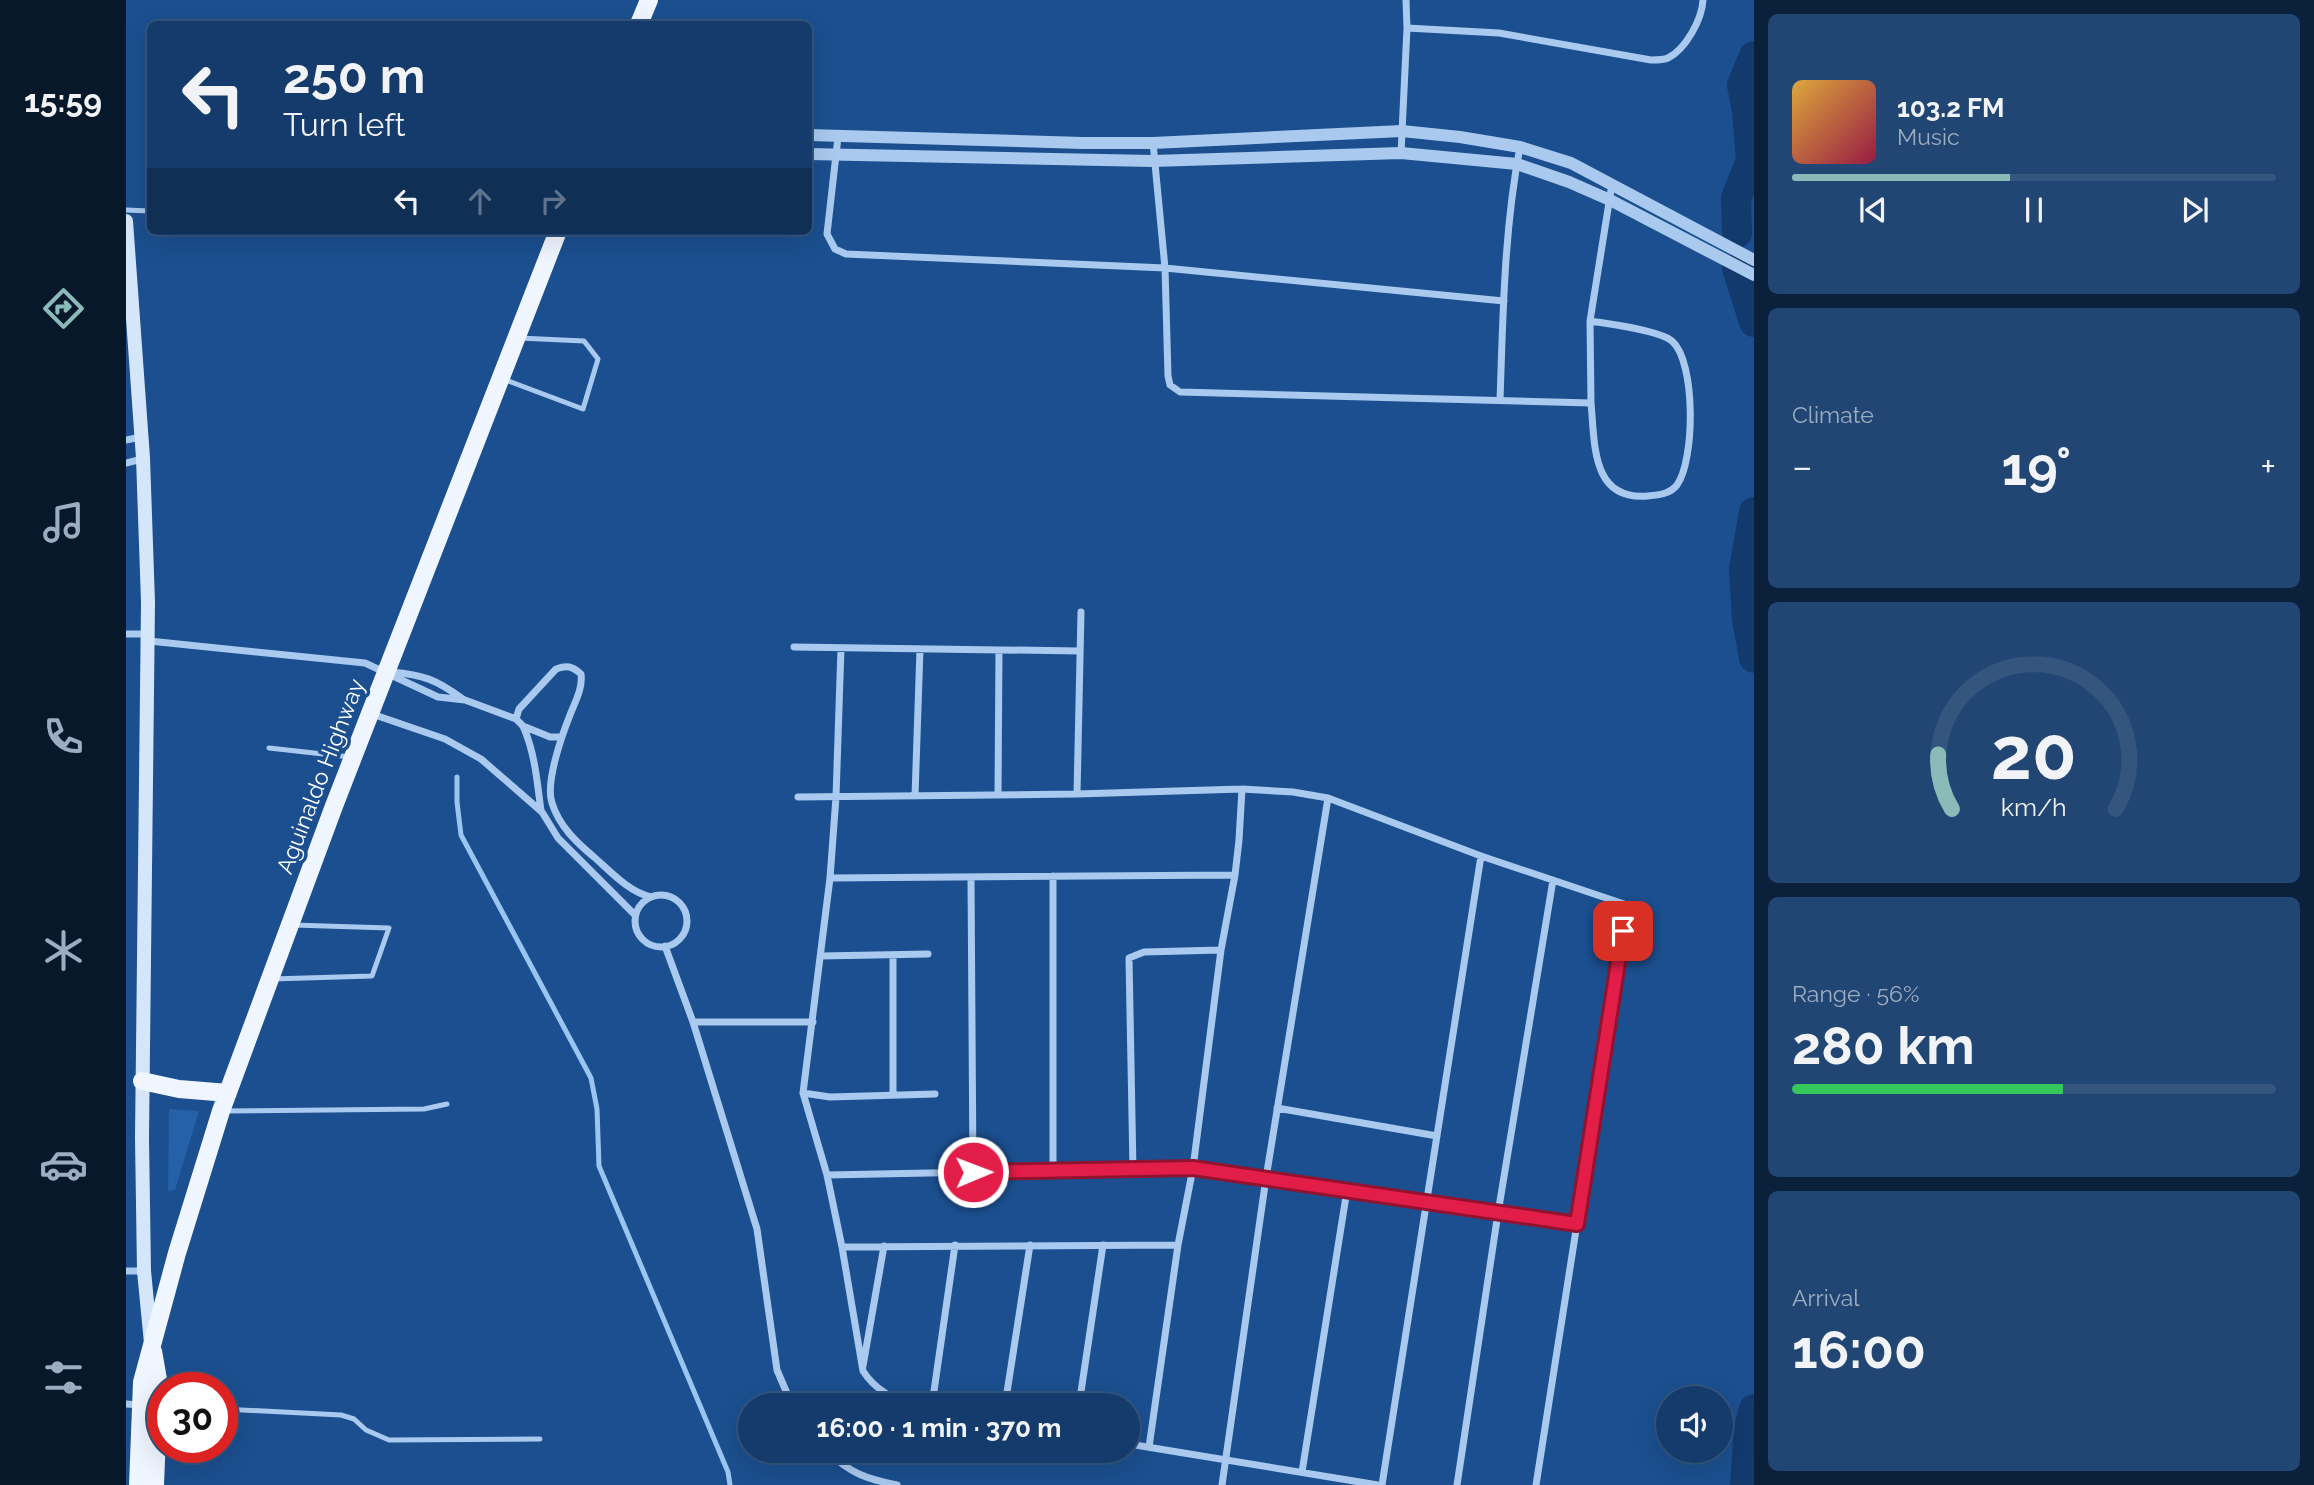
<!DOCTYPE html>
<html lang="en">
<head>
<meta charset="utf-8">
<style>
  :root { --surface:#143b6b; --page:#214673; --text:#f1f3f6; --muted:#9dadc1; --line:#33557e; --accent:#8bbbb9 }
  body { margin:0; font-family:Raleway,sans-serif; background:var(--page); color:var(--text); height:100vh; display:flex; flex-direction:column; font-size:26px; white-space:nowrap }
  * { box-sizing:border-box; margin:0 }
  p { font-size:23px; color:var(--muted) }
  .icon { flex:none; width:38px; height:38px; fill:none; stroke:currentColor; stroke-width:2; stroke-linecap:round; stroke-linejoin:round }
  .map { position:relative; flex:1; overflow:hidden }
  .drawer { display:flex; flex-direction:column; gap:14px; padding:14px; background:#0b203b; width:560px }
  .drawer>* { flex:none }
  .hud { position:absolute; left:21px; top:21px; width:665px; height:214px; border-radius:10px; box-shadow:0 7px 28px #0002,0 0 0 2px var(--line); background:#143b6b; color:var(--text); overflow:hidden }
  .buttons { position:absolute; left:1530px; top:1386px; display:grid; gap:14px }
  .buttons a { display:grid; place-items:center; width:77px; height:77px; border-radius:50%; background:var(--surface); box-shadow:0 7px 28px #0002,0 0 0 2px var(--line); font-size:35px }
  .speed { position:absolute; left:21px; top:1372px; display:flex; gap:14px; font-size:35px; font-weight:700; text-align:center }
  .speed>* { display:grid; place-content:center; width:91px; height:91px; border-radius:50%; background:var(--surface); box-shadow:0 7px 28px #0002,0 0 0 2px var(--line); line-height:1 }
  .speed .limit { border:10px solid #d22; background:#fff; color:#111 }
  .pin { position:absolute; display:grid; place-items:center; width:60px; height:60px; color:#fff; margin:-30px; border-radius:14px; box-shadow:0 4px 10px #0006 }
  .me { position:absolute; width:77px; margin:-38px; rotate:89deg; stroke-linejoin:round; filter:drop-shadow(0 0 5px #0008) }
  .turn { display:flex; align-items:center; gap:24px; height:147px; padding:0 21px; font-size:32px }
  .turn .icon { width:91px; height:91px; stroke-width:2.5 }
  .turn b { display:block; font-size:49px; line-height:60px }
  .lanes { display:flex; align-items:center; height:66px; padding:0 21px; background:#0003; justify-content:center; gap:35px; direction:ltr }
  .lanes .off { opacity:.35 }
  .big { font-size:52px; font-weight:700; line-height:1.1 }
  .drawer .tile { flex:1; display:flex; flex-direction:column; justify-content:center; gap:10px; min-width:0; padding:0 24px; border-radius:10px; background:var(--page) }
  .drawer .dial { align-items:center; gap:0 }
  .dial svg { height:182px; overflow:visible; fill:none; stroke:var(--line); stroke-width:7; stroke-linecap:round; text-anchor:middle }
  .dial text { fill:var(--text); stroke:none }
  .song { display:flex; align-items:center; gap:21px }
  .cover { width:84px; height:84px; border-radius:10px; background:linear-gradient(135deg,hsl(40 70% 55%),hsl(340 70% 35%)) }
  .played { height:7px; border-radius:4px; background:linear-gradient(90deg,var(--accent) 45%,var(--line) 45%) }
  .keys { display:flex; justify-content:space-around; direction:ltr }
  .heat { display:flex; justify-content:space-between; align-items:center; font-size:38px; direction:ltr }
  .charge { height:10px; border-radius:5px; background:linear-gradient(90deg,#34c759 56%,var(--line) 0) }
  .trip { position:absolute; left:612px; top:1393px; width:402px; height:70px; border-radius:35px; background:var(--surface); box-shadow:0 7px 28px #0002,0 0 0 2px var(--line); font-weight:700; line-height:70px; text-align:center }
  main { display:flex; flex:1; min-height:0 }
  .tab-bar { display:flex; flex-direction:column; width:126px; justify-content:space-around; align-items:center; background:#08182b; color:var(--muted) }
  .tab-bar .icon { width:49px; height:49px }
  .tab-bar .active { color:var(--accent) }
  .tab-bar b { font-size:32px; color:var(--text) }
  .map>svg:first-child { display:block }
</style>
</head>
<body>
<main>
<nav class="tab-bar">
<b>15:59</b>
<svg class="icon active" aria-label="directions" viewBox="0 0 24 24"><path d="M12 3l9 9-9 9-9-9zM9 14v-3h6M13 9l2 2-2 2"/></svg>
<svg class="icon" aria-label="music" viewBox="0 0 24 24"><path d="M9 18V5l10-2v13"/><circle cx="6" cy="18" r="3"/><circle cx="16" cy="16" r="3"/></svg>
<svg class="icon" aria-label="phone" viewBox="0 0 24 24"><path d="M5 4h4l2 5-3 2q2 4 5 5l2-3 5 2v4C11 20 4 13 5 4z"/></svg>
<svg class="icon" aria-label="climate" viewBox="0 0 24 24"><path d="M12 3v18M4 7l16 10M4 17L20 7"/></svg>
<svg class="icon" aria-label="car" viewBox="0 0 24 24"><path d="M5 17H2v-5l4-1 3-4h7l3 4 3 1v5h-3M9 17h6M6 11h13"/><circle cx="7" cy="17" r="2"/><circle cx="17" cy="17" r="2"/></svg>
<svg class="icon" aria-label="filters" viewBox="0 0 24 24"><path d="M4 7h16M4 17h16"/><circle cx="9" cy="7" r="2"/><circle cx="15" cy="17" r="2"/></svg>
</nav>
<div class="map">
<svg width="1628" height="1485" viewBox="0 0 1628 1485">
  <rect width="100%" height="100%" fill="#1b4f8f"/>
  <path fill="#2461a8" d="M 43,1109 L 73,1111 L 49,1190 L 42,1191 Z"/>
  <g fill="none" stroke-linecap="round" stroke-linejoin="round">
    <path stroke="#9cc4f0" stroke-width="5" d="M 331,777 L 331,802 L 335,835 L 465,1078 L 471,1109 L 473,1166 L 602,1472 L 604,1485"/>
    <path stroke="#123a6d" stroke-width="30" d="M 1611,233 L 1610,198 L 1625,161 L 1621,111 L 1616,85 L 1628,56
      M 1611,268 L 1628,322
      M 1628,512 L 1618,569 L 1621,619 L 1628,658
      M 1619,1485 L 1623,1427 L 1628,1409"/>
    <path stroke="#a9c9ee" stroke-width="5" d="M 0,210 L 24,211
      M 377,379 L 457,409 L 472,359 L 458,341 L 393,338
      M 143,748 L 224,757
      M 146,979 L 246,976 L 263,928 L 167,925
      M 97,1111 L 298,1109 L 321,1104
      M 96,1409 L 215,1415 L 228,1419 L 240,1430 L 263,1440 L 414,1439"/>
    <path stroke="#a9c9ee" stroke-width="7" d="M 1281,28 L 1373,33 L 1525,60 C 1530,60 1538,60 1542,58 C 1560,49 1576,19 1577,0
      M 712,137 L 701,234 L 709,249 L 720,254 L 1039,268 L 1378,301
      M 1027,143 L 1039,268 L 1042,376 L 1044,385 L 1054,392 L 1465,403 L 1464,321 L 1486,184
      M 1275,153 L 1281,28 L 1280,0
      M 1464,321 C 1483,324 1533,330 1546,341 C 1570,362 1569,460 1551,485 C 1544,494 1533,495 1522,496 C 1465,501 1469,444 1465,403
      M 1374,400 C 1377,316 1378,230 1394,147
      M 0,440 L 15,437
      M 0,463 L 16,459
      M 0,634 L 23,634
      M 23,641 L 239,663 L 312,697 L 339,700 L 390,719 L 397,726 L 424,737 L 435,737
      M 668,647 L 954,651
      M 715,648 L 710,797 L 704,878 L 677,1093 L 701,1175 L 716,1247 L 737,1371 C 749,1390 768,1400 790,1405
      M 265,672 C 298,675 309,679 337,699
      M 246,714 L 319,739 L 355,759 L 416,812 L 432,838 L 509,915
      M 390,719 L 393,709 L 430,669 C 441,665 446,666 455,674 C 457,688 449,702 444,715 C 436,735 419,783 426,803 C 433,826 451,843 468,857 C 485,872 503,892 525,897
      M 397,726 C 409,753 411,781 415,811
      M 951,794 L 955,612
      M 872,795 L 873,650
      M 789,796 L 794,649
      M 672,797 L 951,794 L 1116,789 L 1167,792 L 1202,798 L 1355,856 L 1501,905 L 1410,1485
      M 845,877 L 847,1172
      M 704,878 L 1109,875
      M509 921a26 26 0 1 1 52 0a26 26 0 1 1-52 0Z
      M 539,946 L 567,1022 L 631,1229 L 651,1370 L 666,1405
      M 695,956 L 802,954
      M 567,1022 L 687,1022
      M 677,1093 L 704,1097 L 809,1094
      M 767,1094 L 767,955
      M 1151,1108 L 1311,1136
      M 1007,1170 L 1003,958 L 1018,952 L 1095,950
      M 927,1171 L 927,876
      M 701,1175 L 1067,1168 L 1451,1224
      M 716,1247 L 1052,1245
      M 0,1271 L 18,1271
      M 737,1366 L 758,1246
      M 0,1404 L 14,1405
      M 806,1405 L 829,1245
      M 879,1405 L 904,1245
      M 953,1405 L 977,1245
      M 1003,1444 L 1252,1485
      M 1023,1447 L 1052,1245 L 1067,1168 L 1095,950 L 1109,875 L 1113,840 L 1116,789
      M 701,1451 C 724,1473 740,1479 771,1485
      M 1176,1472 L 1221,1190
      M 1096,1485 L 1140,1178 L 1202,798
      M 1256,1485 L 1355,856
      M 1331,1485 L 1372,1213 L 1427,880"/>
    <path stroke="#a9c9ee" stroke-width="12" d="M 682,135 L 957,143 L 1027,143 L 1276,131 L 1334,137 L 1394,147 L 1445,163 L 1628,260
      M 682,154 L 1027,161 L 1275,153 L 1391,164 L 1443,182 L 1484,200 L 1628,275"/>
    <path stroke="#d6e6fa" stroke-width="14" d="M 0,221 L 17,458 L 22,602 L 16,1138 L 18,1271 L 25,1343"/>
    <path stroke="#f0f6ff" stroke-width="18" d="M 513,24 L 523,0
      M 16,1081 L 53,1089 L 102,1093
      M 27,1351 L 33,1385 L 29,1485
      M 12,1485 L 16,1382 L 51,1253 L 95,1111 L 208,806 L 432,231"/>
  </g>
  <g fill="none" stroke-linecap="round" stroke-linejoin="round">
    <g stroke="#92132f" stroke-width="18">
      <path id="route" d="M 847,1172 L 1067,1168 L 1451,1224 L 1497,931"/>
    </g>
    <use href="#route" stroke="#e11d48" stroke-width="12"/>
  </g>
  <g text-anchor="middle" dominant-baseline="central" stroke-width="7" stroke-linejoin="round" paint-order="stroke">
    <g font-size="23" fill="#fff" stroke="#1b4f8f">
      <text transform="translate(194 776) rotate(-69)">Aguinaldo Highway</text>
    </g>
  </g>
</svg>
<div class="buttons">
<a><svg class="icon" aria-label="sound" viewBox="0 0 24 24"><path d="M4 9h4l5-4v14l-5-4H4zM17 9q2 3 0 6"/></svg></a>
</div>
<div class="speed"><div class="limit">30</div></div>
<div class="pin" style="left:1497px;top:931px;background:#d93025"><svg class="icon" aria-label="arrive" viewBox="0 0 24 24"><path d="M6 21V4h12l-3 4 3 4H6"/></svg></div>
<svg class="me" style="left:847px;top:1172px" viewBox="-20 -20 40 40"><circle r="17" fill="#e11d48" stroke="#fff" stroke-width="3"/><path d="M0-11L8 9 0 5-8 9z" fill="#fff"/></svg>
<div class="trip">16:00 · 1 min · 370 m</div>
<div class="hud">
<div class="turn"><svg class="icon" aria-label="left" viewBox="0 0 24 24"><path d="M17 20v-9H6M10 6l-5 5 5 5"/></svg><div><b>250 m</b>Turn left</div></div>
<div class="lanes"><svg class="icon" aria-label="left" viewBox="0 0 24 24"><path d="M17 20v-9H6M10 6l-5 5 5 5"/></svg><svg class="icon off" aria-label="ahead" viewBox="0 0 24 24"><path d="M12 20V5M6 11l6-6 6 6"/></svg><svg class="icon off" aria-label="right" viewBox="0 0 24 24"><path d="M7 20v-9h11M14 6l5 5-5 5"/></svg></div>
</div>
</div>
<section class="drawer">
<div class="tile">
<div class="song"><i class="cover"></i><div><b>103.2 FM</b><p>Music</p></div></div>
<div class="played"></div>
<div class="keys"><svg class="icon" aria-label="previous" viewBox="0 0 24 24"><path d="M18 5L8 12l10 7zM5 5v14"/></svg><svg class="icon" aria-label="pause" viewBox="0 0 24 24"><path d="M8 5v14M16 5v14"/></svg><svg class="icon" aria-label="next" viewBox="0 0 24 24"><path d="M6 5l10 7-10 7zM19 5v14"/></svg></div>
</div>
<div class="tile"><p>Climate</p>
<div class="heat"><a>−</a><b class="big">19°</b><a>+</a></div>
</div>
<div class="tile dial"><svg viewBox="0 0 100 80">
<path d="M14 69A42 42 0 1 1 86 69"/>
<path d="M14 69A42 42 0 0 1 8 45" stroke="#8bbbb9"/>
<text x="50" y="56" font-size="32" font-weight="700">20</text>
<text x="50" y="72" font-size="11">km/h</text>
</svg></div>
<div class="tile"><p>Range · 56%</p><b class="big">280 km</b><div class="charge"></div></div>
<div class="tile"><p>Arrival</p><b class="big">16:00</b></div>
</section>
</main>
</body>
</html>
